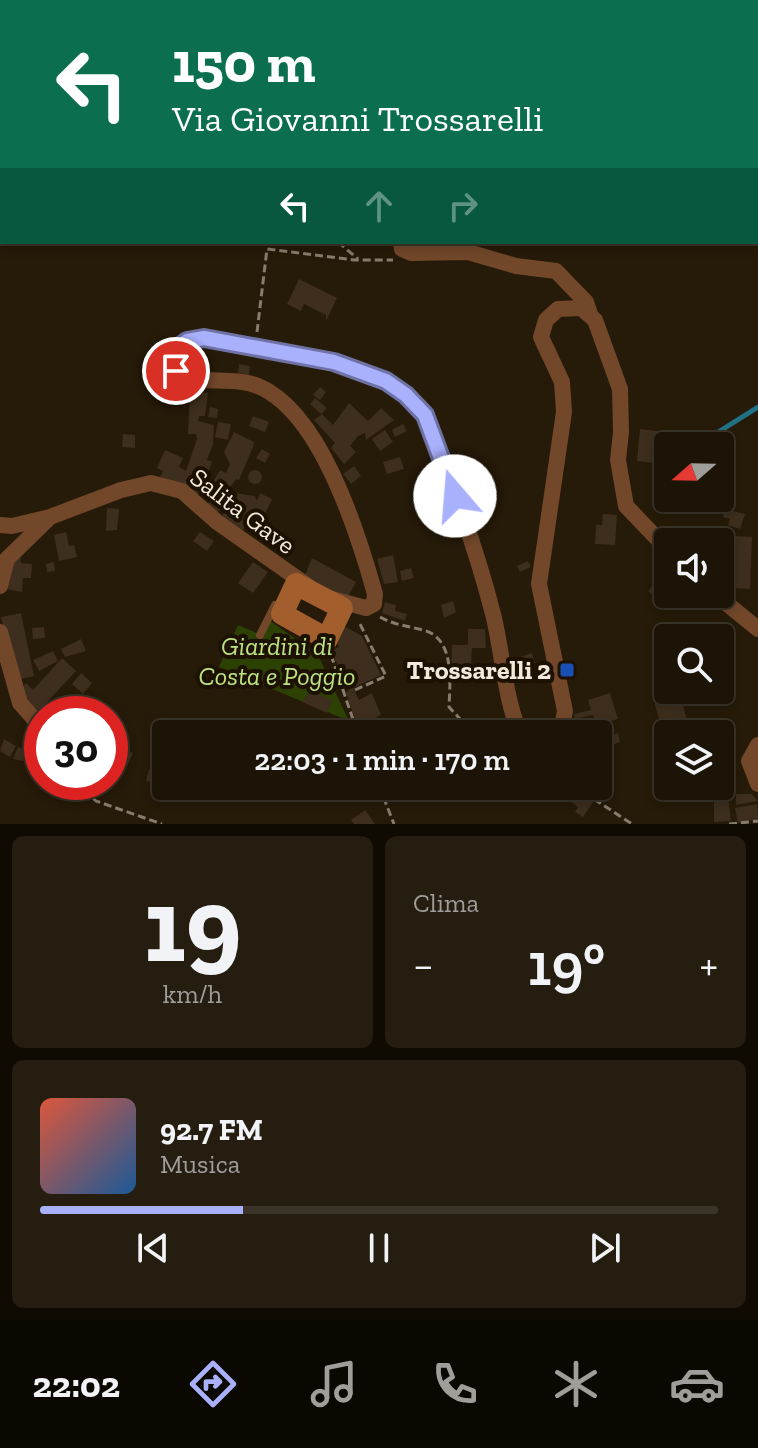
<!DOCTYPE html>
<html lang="it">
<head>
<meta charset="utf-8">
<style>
  :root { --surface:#1c1406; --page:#251d10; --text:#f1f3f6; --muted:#a09e9b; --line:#3a3328; --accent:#a9b0fc }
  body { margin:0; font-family:"Zilla Slab",serif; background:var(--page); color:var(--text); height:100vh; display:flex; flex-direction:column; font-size:30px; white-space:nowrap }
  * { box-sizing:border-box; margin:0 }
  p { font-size:26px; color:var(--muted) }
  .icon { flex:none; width:44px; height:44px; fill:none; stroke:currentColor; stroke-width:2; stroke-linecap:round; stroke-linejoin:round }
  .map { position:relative; height:824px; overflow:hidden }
  .panel { display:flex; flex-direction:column; gap:12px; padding:12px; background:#0f0b03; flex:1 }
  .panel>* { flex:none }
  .hud { position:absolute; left:0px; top:0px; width:758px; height:244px; box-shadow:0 4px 12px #0003,0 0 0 2px var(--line); background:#0b6e4f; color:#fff; overflow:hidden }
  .needle { width:52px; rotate:250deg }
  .buttons { position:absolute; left:654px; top:432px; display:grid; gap:16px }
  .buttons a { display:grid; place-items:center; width:80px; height:80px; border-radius:8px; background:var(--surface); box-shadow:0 4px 12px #0003,0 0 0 2px var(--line); font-size:40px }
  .speed { position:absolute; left:24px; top:696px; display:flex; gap:16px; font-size:40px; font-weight:700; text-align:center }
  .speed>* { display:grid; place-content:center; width:104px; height:104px; border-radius:50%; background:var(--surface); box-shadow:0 4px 12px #0003,0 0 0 2px var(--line); line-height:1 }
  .speed .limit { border:12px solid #d22; background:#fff; color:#111 }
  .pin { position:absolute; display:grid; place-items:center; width:68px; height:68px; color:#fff; margin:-34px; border:4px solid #fff; border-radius:50%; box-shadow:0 2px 8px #0007 }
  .me { position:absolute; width:88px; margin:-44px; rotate:342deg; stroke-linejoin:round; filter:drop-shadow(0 0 6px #0008) }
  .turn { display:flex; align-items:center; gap:28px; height:168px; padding:0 40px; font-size:36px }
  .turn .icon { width:104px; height:104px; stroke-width:2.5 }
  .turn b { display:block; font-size:56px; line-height:68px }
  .lanes { display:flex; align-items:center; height:76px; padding:0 40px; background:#0003; justify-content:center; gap:40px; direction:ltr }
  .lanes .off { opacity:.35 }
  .big { font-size:60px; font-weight:600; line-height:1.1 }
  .panel .tile { flex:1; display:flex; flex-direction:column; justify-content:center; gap:12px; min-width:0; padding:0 28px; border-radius:12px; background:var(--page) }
  .panel .dial { align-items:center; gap:0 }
  .dial b { font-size:104px; line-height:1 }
  .song { display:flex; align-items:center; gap:24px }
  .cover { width:96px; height:96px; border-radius:12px; background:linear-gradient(135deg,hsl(10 70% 55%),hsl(210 70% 35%)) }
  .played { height:8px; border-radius:4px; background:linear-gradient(90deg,var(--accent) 30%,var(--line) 30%) }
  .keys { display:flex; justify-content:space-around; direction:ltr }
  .heat { display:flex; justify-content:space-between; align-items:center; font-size:44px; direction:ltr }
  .panel .tiles { flex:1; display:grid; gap:12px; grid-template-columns:1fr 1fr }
  .tile:last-child { grid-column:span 2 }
  .trip { position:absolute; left:152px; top:720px; width:460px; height:80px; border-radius:8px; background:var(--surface); box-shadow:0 4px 12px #0003,0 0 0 2px var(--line); font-weight:600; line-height:80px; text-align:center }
  .tab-bar { display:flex; height:128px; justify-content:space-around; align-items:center; background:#0b0802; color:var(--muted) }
  .tab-bar .icon { width:56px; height:56px }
  .tab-bar .current { color:var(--accent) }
  .tab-bar b { font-size:36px; color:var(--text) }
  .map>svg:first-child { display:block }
</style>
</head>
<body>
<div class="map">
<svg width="758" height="824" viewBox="0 0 758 824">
  <rect width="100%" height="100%" fill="#261a08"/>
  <path fill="#2e4104" d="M 110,0 L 251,0 L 111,2 Z
    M 269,620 L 318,655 L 349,721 L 219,667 L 238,625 L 262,635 Z"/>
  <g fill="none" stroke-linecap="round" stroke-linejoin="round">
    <path stroke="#217185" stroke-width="5" d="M 428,2 L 430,0
      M 0,122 L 2,121
      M 696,446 L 758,407"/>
  </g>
  <path fill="#3d2e1d" d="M 299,279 L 337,298 L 326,321 L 326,315 L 304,304 L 301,311 L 287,304 Z
    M 239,364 L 250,366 L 249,375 L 238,373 Z
    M 320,387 L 326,392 L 320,400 L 313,395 Z
    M 190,391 L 208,393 L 205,416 L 199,416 L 198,421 L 214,425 L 213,444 L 207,460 L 212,462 L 199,495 L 160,477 L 163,471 L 157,468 L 165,450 L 183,458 L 179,467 L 186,471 L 197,439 L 196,434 L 188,434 Z
    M 315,398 L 327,408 L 321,414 L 310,404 Z
    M 349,403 L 368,421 L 381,408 L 394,420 L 366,440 L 365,433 L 358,436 L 350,446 L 356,452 L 344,464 L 331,448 L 335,443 L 314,420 L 322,414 L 333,425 Z
    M 210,407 L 218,409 L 217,418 L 208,417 Z
    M 253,416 L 269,422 L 265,432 L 249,426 Z
    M 218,422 L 231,424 L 228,440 L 215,437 Z
    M 403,424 L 407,431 L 395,437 L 392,430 Z
    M 640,429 L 665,432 L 661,464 L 637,461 Z
    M 385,430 L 393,442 L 380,451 L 372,439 Z
    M 234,432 L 254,442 L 253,447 L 239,480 L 236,479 L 221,500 L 206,494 L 220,470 L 226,473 L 230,464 L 224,452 Z
    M 123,434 L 135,435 L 135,448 L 122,447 Z
    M 262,449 L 270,454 L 265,463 L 256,458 Z
    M 400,457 L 404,469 L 387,474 L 383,462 Z
    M 354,466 L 361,476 L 351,484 L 343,474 Z
    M248 477a7 7 0 1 1 14 0a7 7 0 1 1-14 0Z
    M 235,493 L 255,496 L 257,501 L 260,493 L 272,499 L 258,529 L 246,523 L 243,531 L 220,520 Z
    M 214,497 L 224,507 L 215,514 L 206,505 Z
    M 107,508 L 119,509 L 117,530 L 106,531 Z
    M 725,509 L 745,514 L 740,529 L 728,525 L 730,519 L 723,517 Z
    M 603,514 L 617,515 L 615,545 L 595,544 L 596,525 L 602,525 Z
    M 66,532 L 69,546 L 74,545 L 77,557 L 59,561 L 54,535 Z
    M 200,532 L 214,541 L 207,551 L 193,541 Z
    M 732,536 L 752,537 L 750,589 L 729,588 L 732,558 L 723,558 L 723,546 L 732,546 Z
    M 20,553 L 21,563 L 32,564 L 31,578 L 23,578 L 22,592 L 5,589 L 10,558 Z
    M 393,555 L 398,582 L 384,584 L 377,559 Z
    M 312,558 L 356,582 L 345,602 L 317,588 L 305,575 Z
    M 528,561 L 531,567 L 520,572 L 517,566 Z
    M 54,562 L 55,571 L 47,572 L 46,564 Z
    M 253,562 L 268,572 L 253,593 L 238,583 Z
    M 411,568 L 414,578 L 402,581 L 400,571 Z
    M 660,577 L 668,583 L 668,594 L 679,594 L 671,603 L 663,597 L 660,601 L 648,591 Z
    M 453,601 L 456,612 L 444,618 L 441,605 Z
    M 385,602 L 396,605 L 395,611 L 407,614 L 405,621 L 382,613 Z
    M 21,613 L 34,676 L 16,680 L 1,617 Z
    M 344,626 L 362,636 L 381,675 L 353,688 L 359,700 L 372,693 L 381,715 L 376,717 L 378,721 L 383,719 L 388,734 L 370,734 L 366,723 L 357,726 L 346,692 L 349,690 L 331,651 L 339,647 L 334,637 Z
    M 44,627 L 45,638 L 33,639 L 32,628 Z
    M 468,629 L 485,629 L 486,648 L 472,648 L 471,666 L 464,666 L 463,680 L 451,679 L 452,645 L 468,645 Z
    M 81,639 L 86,651 L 65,657 L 61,649 Z
    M 53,651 L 58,661 L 39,671 L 33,660 Z
    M 532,653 L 535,663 L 523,667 L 520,657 Z
    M 62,658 L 76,671 L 36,714 L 18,693 L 26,683 L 33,690 Z
    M 81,673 L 92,683 L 83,694 L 72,684 Z
    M 671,690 L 673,698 L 678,697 L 683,705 L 688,726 L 663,733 L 652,695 Z
    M 311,691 L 332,700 L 327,713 L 302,702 Z
    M 610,693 L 618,719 L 596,725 L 593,715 L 575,719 L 574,714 L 591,710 L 588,700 Z
    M 471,718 L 479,723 L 475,730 L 469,724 Z
    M 292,721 L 325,734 L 287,734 Z
    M 618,733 L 620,742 L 609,746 L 606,736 Z
    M 4,739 L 16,746 L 10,757 L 0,751 Z
    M 110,743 L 133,753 L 127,766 L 110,757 Z
    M 18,747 L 28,751 L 23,761 L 13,759 Z
    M 149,769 L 160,772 L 156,784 L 146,781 Z
    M 727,788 L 731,821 L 714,822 L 714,790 Z
    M 574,793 L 593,802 L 583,817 L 575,812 L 578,807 L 570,801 Z
    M 736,794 L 752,794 L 758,801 L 736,805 Z
    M 757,804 L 758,819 L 738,823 L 735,808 Z
    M 365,810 L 375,824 L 354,824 L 351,820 Z"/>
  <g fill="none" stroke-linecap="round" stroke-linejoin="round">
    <path stroke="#877c6d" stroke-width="3" stroke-dasharray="8 4" stroke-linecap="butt" d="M 79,0 L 81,2
      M 677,2 L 677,0
      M 756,165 L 758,166
      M 338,242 L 358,259
      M 257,332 L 267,249 L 354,260 L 393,260
      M 380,617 C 394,625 408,626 423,630 C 455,638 450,681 449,707 L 474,734
      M 331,655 L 358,734
      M 355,690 L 386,676 L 360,624
      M 76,782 L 96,801 L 162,824
      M 379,786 L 394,824
      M 574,786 L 632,824
      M 729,824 L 758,821"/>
    <path stroke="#72472a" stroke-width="8" d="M 260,635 L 275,605"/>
    <path stroke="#72472a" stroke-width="16" d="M 756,31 L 758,31
      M 401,242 L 402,249 L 411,253 L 468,252 L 516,266 L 556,271 L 586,302 L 590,314
      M 0,525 L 12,526 L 50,517
      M 0,586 L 7,559 L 50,517 L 121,490 L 151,483 L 182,491 L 217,522 L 308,586
      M 715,594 L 758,629
      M 332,599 L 366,608 L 374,604 L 375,594 C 358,533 321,412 258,386 C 233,376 201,385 180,375 L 174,366 L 173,355 L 182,343 L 197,338 L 334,362 L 386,381 L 406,395 L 425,415 C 451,479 476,547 493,614 C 501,643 507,715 522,734
      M 0,632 L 20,703 L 42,728
      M 555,734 L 562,726 L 565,711 L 539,584 L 564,412 L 562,382 L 541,337 L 546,320 L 558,309 L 581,308 L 595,320 L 620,389 L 621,432 L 618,460 L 626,506 L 668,550
      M 758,745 L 749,761 L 758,784"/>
    <path stroke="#a25e2d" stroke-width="22" d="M 296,584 L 342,608 L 327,639 L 282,614 Z"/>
  </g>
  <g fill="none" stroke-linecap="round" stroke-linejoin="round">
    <g stroke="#6e72a4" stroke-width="20">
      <path id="route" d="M 176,371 L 175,350 L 187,341 L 204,338 L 334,362 L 386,381 L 406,395 L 425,415 L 455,496"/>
    </g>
    <use href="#route" stroke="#a9b0fc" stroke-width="14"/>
  </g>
  <rect fill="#1a4fb4" stroke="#1d1102" stroke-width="3" x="559" y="662" width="16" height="16" rx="4"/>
  <g text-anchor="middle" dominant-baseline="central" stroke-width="8" stroke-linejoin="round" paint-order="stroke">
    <g font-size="26" fill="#f3eade" stroke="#1d1102">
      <text transform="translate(243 511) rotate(37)">Salita Gave</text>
    </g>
    <g font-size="26" font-style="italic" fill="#bde382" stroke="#1d1102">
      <text x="277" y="646">Giardini di<tspan x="277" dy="30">Costa e Poggio</tspan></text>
    </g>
    <g font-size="26" font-weight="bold" fill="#f3eade" stroke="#1d1102" text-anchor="end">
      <text x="551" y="670">Trossarelli 2</text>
    </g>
  </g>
</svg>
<div class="buttons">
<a><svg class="needle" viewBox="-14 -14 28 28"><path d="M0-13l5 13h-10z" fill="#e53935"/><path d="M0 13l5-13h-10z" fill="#a09e9b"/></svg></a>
<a><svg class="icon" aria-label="sound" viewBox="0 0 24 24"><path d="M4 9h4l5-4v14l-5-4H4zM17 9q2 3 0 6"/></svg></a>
<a><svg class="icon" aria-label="search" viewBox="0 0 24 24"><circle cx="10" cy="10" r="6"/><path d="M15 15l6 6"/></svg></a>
<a><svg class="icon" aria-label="layers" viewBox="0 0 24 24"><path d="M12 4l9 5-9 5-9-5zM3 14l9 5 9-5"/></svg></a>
</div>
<div class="speed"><div class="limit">30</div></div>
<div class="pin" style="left:176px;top:371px;background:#d93025"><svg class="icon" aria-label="arrive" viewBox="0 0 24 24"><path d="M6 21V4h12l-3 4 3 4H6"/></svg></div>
<svg class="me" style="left:455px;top:496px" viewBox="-20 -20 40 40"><circle r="19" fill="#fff"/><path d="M0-13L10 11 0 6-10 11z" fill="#a9b0fc"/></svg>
<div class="trip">22:03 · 1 min · 170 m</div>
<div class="hud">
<div class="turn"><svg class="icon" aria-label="left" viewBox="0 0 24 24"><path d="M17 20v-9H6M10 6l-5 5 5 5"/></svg><div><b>150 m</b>Via Giovanni Trossarelli</div></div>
<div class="lanes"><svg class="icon" aria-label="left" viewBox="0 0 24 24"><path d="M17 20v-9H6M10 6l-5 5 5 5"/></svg><svg class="icon off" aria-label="ahead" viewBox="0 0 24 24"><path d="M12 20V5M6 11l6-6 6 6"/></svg><svg class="icon off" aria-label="right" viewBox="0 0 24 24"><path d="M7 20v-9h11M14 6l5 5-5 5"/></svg></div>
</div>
</div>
<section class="panel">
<div class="tiles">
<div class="tile dial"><b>19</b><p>km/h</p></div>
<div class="tile"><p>Clima</p>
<div class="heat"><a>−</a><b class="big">19°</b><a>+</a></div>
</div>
<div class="tile">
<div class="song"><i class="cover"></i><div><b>92.7 FM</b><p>Musica</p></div></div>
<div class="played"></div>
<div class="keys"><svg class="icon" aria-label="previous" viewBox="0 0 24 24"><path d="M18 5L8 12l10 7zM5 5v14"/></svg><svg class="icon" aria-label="pause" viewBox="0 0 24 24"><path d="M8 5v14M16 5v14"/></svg><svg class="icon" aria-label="next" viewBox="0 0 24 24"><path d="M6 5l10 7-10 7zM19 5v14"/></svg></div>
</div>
</div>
</section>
<nav class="tab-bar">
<b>22:02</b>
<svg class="icon current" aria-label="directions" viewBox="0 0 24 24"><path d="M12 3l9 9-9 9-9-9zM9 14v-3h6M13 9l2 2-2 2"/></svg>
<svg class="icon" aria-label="music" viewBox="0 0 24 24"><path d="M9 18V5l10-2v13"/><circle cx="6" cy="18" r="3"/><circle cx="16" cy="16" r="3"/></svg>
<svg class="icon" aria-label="phone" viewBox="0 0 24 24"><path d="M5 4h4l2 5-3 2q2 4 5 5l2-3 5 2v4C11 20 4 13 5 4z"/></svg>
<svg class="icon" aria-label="climate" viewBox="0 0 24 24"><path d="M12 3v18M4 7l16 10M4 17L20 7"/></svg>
<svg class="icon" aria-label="car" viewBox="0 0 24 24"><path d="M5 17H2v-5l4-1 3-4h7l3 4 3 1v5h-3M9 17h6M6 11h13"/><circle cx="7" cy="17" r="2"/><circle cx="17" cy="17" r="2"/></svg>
</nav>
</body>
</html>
